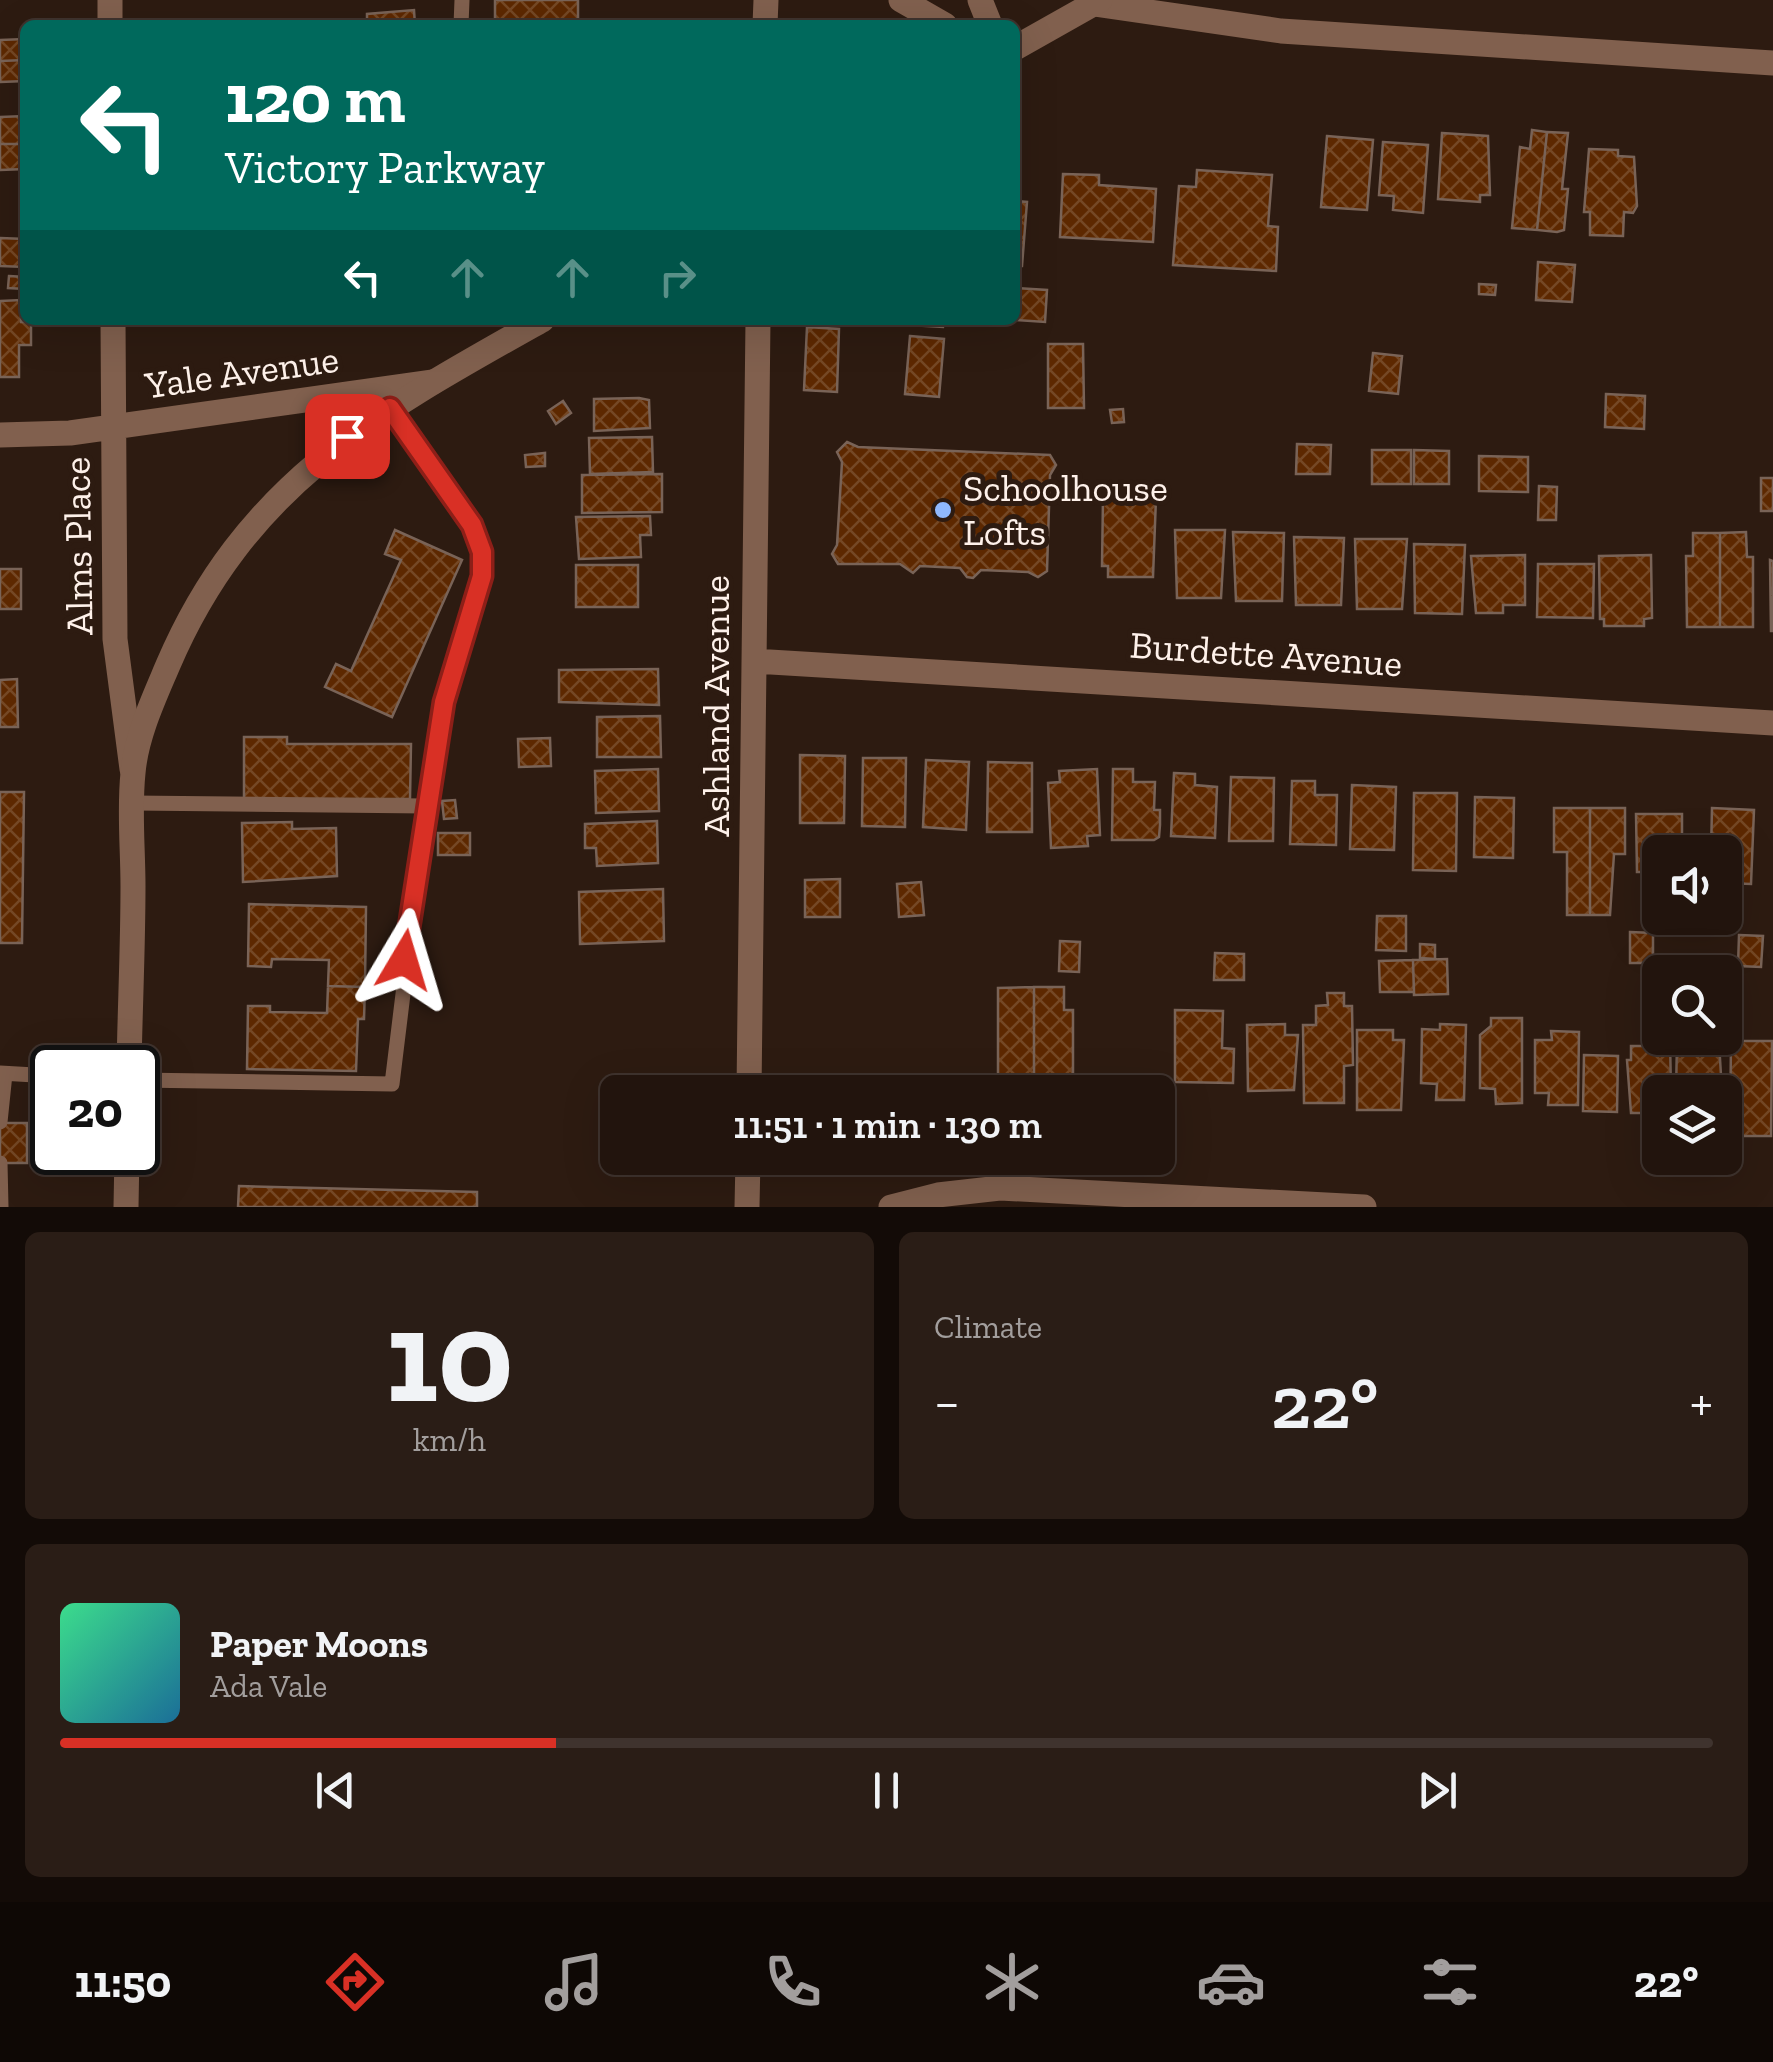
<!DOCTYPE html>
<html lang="en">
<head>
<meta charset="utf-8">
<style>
  :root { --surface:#22140d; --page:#2a1d16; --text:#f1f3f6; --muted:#a29e9d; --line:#3f332e; --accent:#d93025 }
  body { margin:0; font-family:"Zilla Slab",serif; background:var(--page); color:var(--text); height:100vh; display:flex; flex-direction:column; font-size:38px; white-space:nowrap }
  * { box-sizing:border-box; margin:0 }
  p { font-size:32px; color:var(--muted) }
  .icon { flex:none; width:55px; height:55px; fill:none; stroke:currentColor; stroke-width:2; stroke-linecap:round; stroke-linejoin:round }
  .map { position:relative; height:1207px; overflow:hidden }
  .details { display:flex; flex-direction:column; gap:25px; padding:25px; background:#130b07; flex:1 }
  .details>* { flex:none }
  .banner { position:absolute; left:20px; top:20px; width:1000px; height:305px; border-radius:15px; box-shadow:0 10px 40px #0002,0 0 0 2px var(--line); background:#00695c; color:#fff; overflow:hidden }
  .controls { position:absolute; left:1642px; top:835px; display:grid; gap:20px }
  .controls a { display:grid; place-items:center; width:100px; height:100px; border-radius:15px; background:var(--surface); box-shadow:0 10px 40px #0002,0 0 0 2px var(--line); font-size:50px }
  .speed { position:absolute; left:30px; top:1045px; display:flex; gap:20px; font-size:50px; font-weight:700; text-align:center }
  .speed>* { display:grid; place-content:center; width:130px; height:130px; border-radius:50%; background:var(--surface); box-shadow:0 10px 40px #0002,0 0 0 2px var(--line); line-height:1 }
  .speed .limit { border:5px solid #111; border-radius:15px; background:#fff; color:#111 }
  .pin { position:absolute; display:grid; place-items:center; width:85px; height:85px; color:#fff; margin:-42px; border-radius:20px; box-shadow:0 5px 15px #0006 }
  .me { position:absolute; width:110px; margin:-55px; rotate:7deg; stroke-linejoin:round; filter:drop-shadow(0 0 8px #0008) }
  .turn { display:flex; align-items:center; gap:35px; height:210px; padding:0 40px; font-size:45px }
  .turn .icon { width:130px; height:130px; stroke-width:2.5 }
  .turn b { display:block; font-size:70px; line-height:85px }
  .lanes { display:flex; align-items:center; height:95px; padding:0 40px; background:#0003; justify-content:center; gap:50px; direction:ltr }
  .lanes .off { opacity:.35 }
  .big { font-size:75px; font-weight:600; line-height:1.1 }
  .details .card { flex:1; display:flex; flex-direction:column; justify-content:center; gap:15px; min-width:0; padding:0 35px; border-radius:15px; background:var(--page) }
  .details .dial { align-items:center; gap:0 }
  .dial b { font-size:130px; line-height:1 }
  .song { display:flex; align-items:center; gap:30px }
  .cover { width:120px; height:120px; border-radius:15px; background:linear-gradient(135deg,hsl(150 70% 55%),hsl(200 70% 35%)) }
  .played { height:10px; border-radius:5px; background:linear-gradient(90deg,var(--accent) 30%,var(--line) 30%) }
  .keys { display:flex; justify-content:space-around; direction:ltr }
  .heat { display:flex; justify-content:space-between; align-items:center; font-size:55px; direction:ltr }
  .details .tiles { flex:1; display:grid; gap:25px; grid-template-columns:1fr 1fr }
  .card:last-child { grid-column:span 2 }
  .trip { position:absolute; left:600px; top:1075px; width:575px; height:100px; border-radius:15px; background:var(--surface); box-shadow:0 10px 40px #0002,0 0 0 2px var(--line); font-weight:600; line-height:100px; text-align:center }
  .tab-bar { display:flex; height:160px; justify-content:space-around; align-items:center; background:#0e0805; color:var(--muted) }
  .tab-bar .icon { width:70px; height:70px }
  .tab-bar .on { color:var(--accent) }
  .tab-bar b { font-size:45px; color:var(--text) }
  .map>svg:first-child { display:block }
</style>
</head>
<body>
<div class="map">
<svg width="1773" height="1207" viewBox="0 0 1773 1207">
  <defs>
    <pattern id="building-cross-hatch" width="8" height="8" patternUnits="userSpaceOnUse" patternTransform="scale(2.5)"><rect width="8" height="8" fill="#5d2800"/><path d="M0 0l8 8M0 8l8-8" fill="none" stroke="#754825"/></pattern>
  </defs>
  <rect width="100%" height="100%" fill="#2d1b11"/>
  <path fill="url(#building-cross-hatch)" stroke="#796357" stroke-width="2.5" d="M 495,0 L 578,0 L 578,25 L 495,25 Z
    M 414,10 L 415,25 L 367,25 L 367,14 Z
    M 25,39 L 25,60 L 0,61 L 0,40 Z
    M 25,60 L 25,81 L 0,82 L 0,61 Z
    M 25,116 L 25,144 L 0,144 L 0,117 Z
    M 1532,130 L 1547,132 L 1537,230 L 1512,228 L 1520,147 L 1530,149 Z
    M 1547,132 L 1568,133 L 1562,189 L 1568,189 L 1564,230 L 1557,232 L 1537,230 Z
    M 1442,133 L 1488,136 L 1490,195 L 1480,195 L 1480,202 L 1438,199 Z
    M 1327,136 L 1373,140 L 1367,210 L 1321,207 Z
    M 1383,142 L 1428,145 L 1423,213 L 1393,210 L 1394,196 L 1379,195 Z
    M 0,144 L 25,144 L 25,169 L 0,170 Z
    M 1589,149 L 1618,150 L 1618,156 L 1634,157 L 1637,206 L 1633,213 L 1624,212 L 1623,236 L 1590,235 L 1590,212 L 1584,212 Z
    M 1197,170 L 1272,175 L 1268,226 L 1278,227 L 1276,271 L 1173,265 L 1179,186 L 1196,187 Z
    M 1063,174 L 1099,175 L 1099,185 L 1156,189 L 1153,242 L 1060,237 Z
    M 1015,201 L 1027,202 L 1022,266 L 1015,266 Z
    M 0,238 L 25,239 L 25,267 L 0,266 Z
    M 1538,262 L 1575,265 L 1572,302 L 1536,300 Z
    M 9,276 L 25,277 L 25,289 L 8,288 Z
    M 1479,284 L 1496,285 L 1495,295 L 1479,294 Z
    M 1015,288 L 1047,290 L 1045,322 L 1015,320 Z
    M 21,300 L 21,322 L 31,322 L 31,345 L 19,345 L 19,377 L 0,377 L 0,301 Z
    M 910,320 L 944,320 L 943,327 L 910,325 Z
    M 807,327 L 839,329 L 837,392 L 804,390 Z
    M 910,336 L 944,339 L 939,397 L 905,394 Z
    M 1048,344 L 1083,344 L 1084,408 L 1048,408 Z
    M 1373,353 L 1402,356 L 1398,394 L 1369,391 Z
    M 1606,394 L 1645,396 L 1644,429 L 1605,427 Z
    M 639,398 L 649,400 L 650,428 L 594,431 L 594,399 Z
    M 563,401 L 571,413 L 556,424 L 548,411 Z
    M 1123,409 L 1124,422 L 1112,423 L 1110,410 Z
    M 652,437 L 653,472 L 590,474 L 589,438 Z
    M 847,442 L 858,447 L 1050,455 L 1056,465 L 1050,475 L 1047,571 L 1038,577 L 1028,572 L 981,570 L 973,578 L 967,577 L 960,568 L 920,566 L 913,573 L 900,564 L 838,564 L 832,554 L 837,545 L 842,462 L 837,452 Z
    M 1297,444 L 1331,445 L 1330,474 L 1296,474 Z
    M 1372,450 L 1411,450 L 1411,484 L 1372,484 Z
    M 1414,450 L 1449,451 L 1449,484 L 1414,484 Z
    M 545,453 L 545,466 L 526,467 L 525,455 Z
    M 1479,456 L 1528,457 L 1528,492 L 1479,491 Z
    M 662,474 L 662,512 L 582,513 L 582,475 Z
    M 1761,478 L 1773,478 L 1773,511 L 1761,511 Z
    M 1539,486 L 1557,487 L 1556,520 L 1538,520 Z
    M 1103,498 L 1156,498 L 1153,577 L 1108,577 L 1108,566 L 1102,566 Z
    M 650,516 L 651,535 L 640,535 L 641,557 L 579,559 L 576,517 Z
    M 395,530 L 462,560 L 392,717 L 325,687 L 336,664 L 351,671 L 401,560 L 385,554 Z
    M 1175,530 L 1225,530 L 1221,598 L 1177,598 Z
    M 1233,532 L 1284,533 L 1282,601 L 1236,601 Z
    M 1746,532 L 1747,557 L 1753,557 L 1753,627 L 1720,627 L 1720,533 Z
    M 1693,533 L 1720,533 L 1720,627 L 1687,627 L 1686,556 L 1693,556 Z
    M 1294,537 L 1344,538 L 1341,605 L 1296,605 Z
    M 1355,539 L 1407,539 L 1402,609 L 1357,609 Z
    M 1414,544 L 1465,545 L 1462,614 L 1415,613 Z
    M 1525,555 L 1525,605 L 1503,605 L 1503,613 L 1476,613 L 1471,556 Z
    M 1651,555 L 1652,618 L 1644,619 L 1644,626 L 1604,626 L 1604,619 L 1600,619 L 1599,556 Z
    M 1770,560 L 1773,561 L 1773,631 L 1771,631 Z
    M 1538,564 L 1594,564 L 1593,618 L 1537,617 Z
    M 576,565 L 638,565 L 638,607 L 576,607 Z
    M 0,569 L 21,569 L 21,609 L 0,609 Z
    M 658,669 L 659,705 L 559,702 L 559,670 Z
    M 17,679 L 18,727 L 0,727 L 0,680 Z
    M 660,716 L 661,757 L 597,757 L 597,717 Z
    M 244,737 L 287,737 L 287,744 L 411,744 L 410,799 L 244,799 Z
    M 550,738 L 551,766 L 519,767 L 518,739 Z
    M 800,755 L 845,756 L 844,823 L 800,823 Z
    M 863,758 L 906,758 L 905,827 L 862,826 Z
    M 926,760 L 969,762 L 966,830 L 923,827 Z
    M 988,762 L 1032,763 L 1032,832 L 987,832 Z
    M 658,769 L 659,811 L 596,813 L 595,771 Z
    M 1097,769 L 1100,835 L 1087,836 L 1088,846 L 1051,848 L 1048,783 L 1060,782 L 1059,771 Z
    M 1113,769 L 1133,769 L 1133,782 L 1155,782 L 1154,810 L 1160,810 L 1160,825 L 1159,837 L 1154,840 L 1112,840 Z
    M 1174,773 L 1195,774 L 1195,785 L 1217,787 L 1215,838 L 1171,836 Z
    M 1231,777 L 1274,778 L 1273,841 L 1229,841 Z
    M 1292,781 L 1315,781 L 1315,795 L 1337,795 L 1336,845 L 1290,844 Z
    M 1352,785 L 1396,787 L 1394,850 L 1350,849 Z
    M 0,792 L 24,792 L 22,943 L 0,943 Z
    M 1414,793 L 1457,793 L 1456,871 L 1413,870 Z
    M 1475,797 L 1514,798 L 1513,858 L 1474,857 Z
    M 455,800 L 457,818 L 444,819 L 442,801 Z
    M 1554,808 L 1590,808 L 1590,915 L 1567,915 L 1567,852 L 1554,852 Z
    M 1590,808 L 1625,808 L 1625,854 L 1614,854 L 1610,915 L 1590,915 Z
    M 1712,808 L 1754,810 L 1751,884 L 1725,883 L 1725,852 L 1711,852 Z
    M 1636,814 L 1682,814 L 1682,852 L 1660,852 L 1660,872 L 1637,872 Z
    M 657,821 L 658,863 L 597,866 L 596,848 L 585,848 L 585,824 Z
    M 292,822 L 292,829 L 336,828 L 337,876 L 243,882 L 242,823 Z
    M 438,833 L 470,833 L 470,855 L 438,855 Z
    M 840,879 L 840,917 L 805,917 L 805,880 Z
    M 921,882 L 924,915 L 899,917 L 897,884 Z
    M 663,889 L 664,941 L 580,944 L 579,892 Z
    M 249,904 L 366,907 L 365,987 L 328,986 L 329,960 L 272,959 L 271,967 L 248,966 Z
    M 1377,916 L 1406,916 L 1406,951 L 1376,950 Z
    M 1630,932 L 1653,933 L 1653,963 L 1630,963 Z
    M 1739,935 L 1763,936 L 1761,967 L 1738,966 Z
    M 1060,941 L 1080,942 L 1079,972 L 1059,971 Z
    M 1420,944 L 1435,945 L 1435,959 L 1420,958 Z
    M 1215,953 L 1244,954 L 1244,980 L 1214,980 Z
    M 1447,959 L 1448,994 L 1414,995 L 1413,960 Z
    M 1413,960 L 1414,992 L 1380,992 L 1379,961 Z
    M 328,986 L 365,987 L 364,1019 L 358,1019 L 356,1071 L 247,1069 L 248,1006 L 270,1006 L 270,1012 L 327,1013 Z
    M 1034,987 L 1034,1075 L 998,1075 L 998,988 Z
    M 1034,987 L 1064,987 L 1064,1010 L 1073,1010 L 1073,1075 L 1034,1075 Z
    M 1327,993 L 1344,993 L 1344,1006 L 1352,1006 L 1353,1065 L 1344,1066 L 1344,1103 L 1304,1103 L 1303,1025 L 1316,1025 L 1316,1006 L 1328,1005 Z
    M 1175,1010 L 1223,1011 L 1222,1048 L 1234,1049 L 1233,1083 L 1175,1082 Z
    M 1491,1018 L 1522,1018 L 1522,1103 L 1496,1104 L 1495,1089 L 1480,1088 L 1480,1035 L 1491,1026 Z
    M 1285,1024 L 1285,1035 L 1298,1035 L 1294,1090 L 1248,1091 L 1247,1025 Z
    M 1440,1024 L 1466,1025 L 1464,1100 L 1436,1100 L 1437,1084 L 1421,1083 L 1422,1029 L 1440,1030 Z
    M 1357,1030 L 1393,1030 L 1393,1040 L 1404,1040 L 1401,1110 L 1357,1110 Z
    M 1551,1031 L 1579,1032 L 1578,1105 L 1548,1105 L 1549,1093 L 1535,1093 L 1535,1040 L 1552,1040 Z
    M 1645,1039 L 1670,1039 L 1671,1092 L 1660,1092 L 1660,1109 L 1654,1113 L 1631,1113 L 1627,1060 L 1631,1060 L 1631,1046 L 1645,1046 Z
    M 1731,1041 L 1772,1041 L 1771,1136 L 1730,1136 Z
    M 1677,1042 L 1719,1042 L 1722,1092 L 1676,1092 Z
    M 1584,1055 L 1618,1056 L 1617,1112 L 1583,1111 Z
    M 0,1123 L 27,1123 L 27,1163 L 0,1163 Z
    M 239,1186 L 477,1192 L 477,1207 L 238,1207 Z"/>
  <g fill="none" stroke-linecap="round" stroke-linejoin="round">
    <path stroke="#81604e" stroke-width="15" d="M 461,25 L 462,0
      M 133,803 L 426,806 L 445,701 L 482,575 L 482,552 L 472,525 L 390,408
      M 0,1073 L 52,1076
      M 138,1080 L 392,1084 L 426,806
      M 0,1122 L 5,1074
      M 0,1163 L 1,1207"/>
    <path stroke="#81604e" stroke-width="25" d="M 110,0 L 110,25
      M 901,0 L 945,25
      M 980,0 L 990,25
      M 1094,4 L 1281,31 L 1773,63
      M 765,25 L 766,0
      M 113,320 L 115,639 L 132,769
      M 0,435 L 70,433 L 433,382
      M 754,661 L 1773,723
      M 749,1092 L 758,320
      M 747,1207 L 748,1158"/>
    <path stroke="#81604e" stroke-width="25" d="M 1015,48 L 1100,0
      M 129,1068 C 130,1007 133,947 133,886 C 133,849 129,810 133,773 C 136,736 154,698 168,665 C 246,483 378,412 542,320
      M 126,1207 L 127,1152
      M 891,1207 L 938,1195 L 1000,1188 L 1364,1207"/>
  </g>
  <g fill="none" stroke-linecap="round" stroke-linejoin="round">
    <g stroke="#8d1f18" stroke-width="25">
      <path id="route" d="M 347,436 L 390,408 L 472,525 L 482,552 L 482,576 L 444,702 L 404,960"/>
    </g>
    <use href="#route" stroke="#d93025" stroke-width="18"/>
  </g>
  <circle fill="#8fb8fd" stroke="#2d1b11" stroke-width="4" cx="943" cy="510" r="10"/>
  <g text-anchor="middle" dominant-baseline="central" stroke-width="10" stroke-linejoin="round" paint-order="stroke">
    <g font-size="38" fill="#fef1ea" stroke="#2d1b11">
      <text transform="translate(242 372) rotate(-8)">Yale Avenue</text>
      <text transform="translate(78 546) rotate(-91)">Alms Place</text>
      <text transform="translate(1266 654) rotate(4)">Burdette Avenue</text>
      <text transform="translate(716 706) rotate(-90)">Ashland Avenue</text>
    </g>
    <g font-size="38" fill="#fef1ea" stroke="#2d1b11" text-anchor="start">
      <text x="963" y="488">Schoolhouse<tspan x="963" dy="44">Lofts</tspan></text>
    </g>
  </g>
</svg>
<div class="controls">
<a><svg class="icon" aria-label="sound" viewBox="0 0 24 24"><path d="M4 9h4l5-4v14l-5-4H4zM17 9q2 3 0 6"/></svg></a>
<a><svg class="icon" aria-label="search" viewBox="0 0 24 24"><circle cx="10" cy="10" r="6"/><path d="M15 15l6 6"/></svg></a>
<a><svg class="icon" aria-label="layers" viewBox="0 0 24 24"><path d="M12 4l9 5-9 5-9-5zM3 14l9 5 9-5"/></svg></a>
</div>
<div class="speed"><div class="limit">20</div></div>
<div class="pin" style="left:347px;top:436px;background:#d93025"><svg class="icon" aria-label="arrive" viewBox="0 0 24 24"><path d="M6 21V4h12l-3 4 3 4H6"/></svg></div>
<svg class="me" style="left:404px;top:960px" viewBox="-20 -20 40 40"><path d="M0-17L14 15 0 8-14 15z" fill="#d93025" stroke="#fff" stroke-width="4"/></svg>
<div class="trip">11:51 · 1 min · 130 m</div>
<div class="banner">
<div class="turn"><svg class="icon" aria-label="left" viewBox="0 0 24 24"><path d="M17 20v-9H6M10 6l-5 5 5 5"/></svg><div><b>120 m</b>Victory Parkway</div></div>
<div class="lanes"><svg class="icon" aria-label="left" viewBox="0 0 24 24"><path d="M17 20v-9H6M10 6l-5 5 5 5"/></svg><svg class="icon off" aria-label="ahead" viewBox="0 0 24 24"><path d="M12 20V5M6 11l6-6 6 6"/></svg><svg class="icon off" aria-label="ahead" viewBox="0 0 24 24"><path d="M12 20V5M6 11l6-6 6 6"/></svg><svg class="icon off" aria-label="right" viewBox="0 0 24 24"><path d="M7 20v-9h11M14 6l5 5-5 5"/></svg></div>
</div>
</div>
<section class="details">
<div class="tiles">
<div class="card dial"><b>10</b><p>km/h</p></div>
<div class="card"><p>Climate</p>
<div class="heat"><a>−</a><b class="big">22°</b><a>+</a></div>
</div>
<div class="card">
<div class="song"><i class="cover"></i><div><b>Paper Moons</b><p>Ada Vale</p></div></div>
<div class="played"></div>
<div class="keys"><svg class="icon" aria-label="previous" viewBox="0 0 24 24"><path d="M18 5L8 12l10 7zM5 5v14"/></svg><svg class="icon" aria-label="pause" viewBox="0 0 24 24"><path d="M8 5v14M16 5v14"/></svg><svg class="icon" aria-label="next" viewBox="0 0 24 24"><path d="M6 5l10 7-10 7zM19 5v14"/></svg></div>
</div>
</div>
</section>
<nav class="tab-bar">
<b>11:50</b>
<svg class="icon on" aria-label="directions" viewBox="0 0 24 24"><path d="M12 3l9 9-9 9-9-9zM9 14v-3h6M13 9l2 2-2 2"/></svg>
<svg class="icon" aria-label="music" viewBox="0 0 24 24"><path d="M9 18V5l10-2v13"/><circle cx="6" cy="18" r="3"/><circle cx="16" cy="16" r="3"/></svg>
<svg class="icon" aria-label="phone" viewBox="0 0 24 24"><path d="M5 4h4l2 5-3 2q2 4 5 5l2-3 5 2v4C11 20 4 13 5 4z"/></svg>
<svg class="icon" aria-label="climate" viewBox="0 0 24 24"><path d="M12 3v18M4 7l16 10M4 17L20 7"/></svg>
<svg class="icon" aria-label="car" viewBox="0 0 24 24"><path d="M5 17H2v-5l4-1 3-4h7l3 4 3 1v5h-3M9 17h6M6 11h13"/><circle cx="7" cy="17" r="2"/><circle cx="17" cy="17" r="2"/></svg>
<svg class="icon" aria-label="filters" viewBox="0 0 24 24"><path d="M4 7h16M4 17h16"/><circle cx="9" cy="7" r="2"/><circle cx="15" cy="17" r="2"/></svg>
<b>22°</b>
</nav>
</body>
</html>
